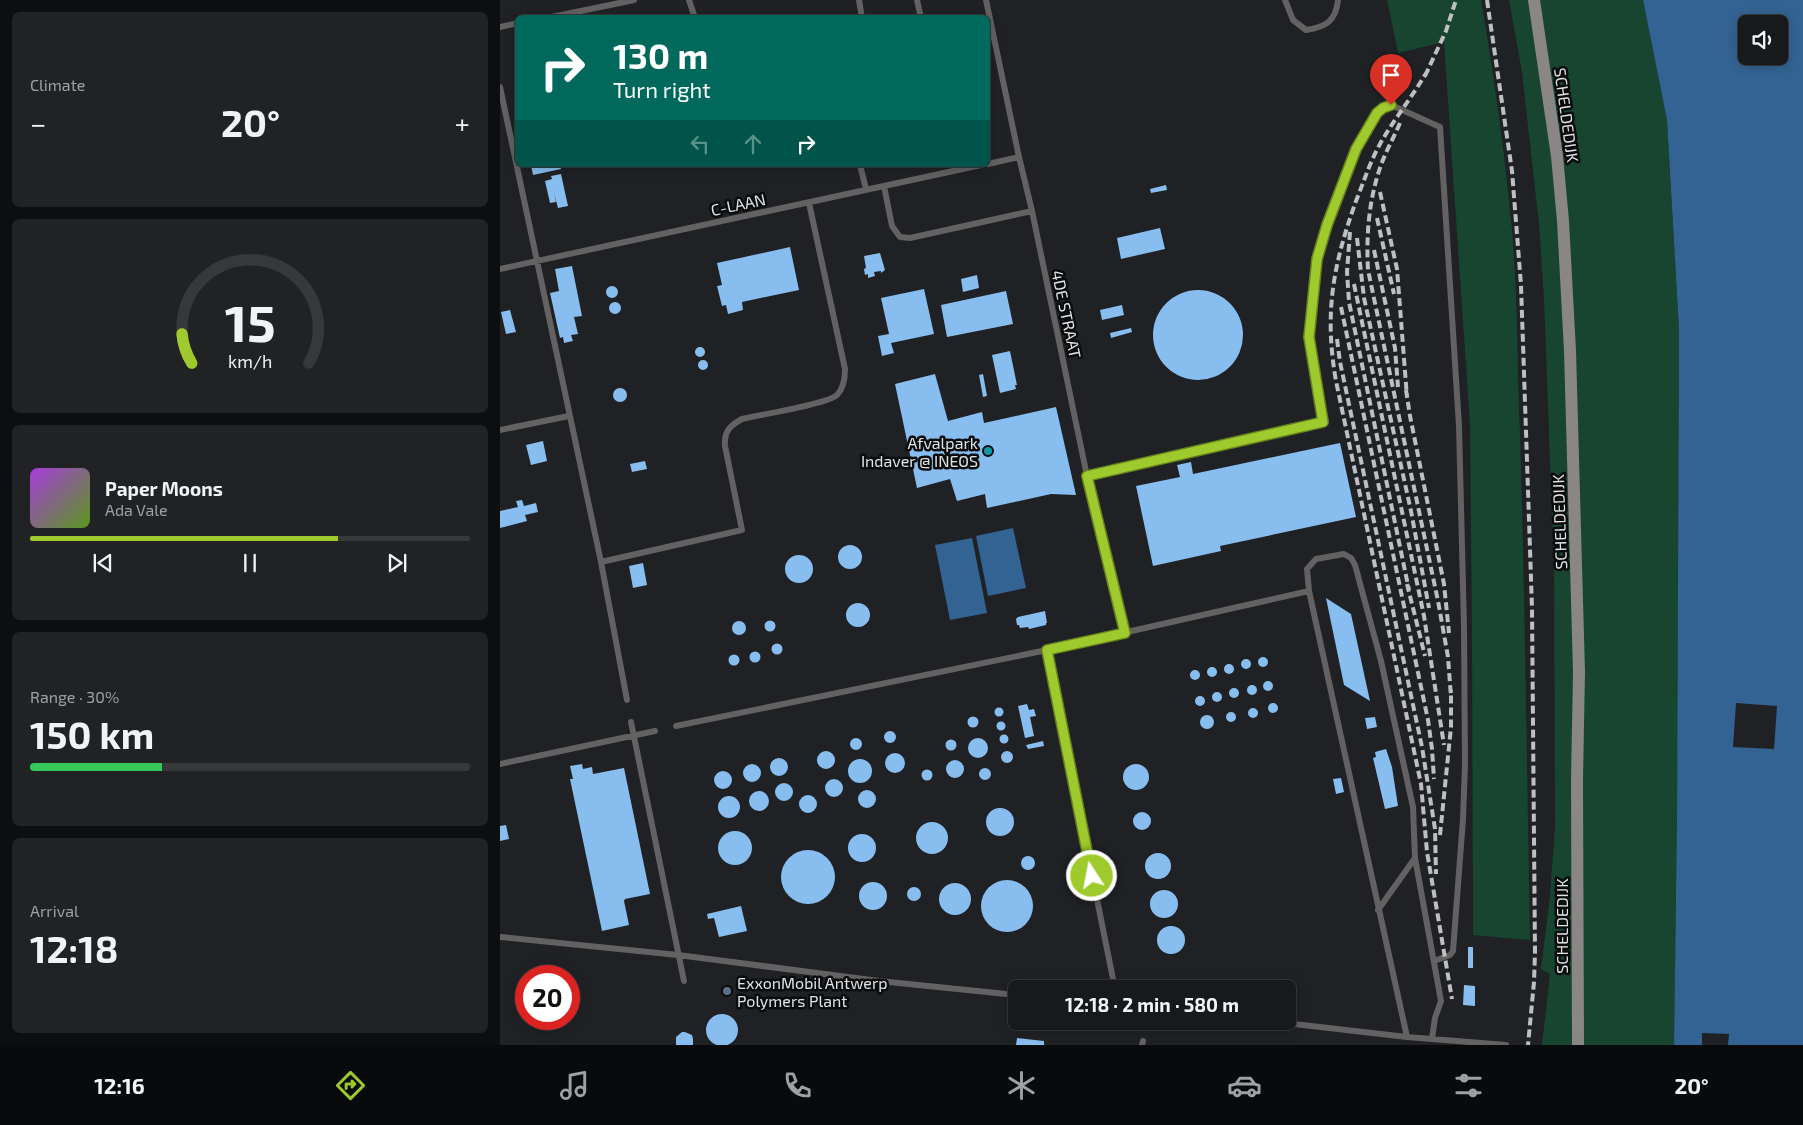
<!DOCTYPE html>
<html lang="en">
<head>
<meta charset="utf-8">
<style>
  :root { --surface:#17191b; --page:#202224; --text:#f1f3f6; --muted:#9ea0a3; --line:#36383a; --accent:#9fca2d }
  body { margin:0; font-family:"Exo 2",sans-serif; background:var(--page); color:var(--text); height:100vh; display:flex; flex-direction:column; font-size:19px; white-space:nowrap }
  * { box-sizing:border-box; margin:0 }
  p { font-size:16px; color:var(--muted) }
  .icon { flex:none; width:28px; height:28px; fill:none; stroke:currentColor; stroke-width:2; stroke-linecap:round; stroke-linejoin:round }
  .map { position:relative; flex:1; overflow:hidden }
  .drawer { display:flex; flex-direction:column; gap:12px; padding:12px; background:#0d0e0f; width:500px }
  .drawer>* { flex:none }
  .banner { position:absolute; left:15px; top:15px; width:475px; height:152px; border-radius:8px; box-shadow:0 2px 12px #0003,0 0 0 1px var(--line); background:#00695c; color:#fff; overflow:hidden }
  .buttons { position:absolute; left:1238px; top:15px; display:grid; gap:10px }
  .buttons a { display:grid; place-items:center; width:50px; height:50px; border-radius:8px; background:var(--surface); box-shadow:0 2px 12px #0003,0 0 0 1px var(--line); font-size:25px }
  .speed { position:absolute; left:15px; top:965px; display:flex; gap:10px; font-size:25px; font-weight:700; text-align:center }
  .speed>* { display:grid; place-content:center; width:65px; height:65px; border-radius:50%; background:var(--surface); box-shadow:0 2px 12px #0003,0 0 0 1px var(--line); line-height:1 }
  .speed .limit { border:8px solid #d22; background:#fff; color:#111 }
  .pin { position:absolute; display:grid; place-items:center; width:42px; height:42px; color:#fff; margin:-51px -21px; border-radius:50% 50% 50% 0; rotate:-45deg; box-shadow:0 0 5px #0007 }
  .pin .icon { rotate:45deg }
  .me { position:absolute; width:55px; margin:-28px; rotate:349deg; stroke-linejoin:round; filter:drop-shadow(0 0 4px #0008) }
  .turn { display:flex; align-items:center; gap:18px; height:105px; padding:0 15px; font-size:22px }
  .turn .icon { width:65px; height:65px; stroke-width:2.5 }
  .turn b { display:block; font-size:35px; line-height:42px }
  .lanes { display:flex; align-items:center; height:48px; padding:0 15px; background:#0003; justify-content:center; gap:25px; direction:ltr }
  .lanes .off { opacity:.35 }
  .big { font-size:38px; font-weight:700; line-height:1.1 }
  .drawer .widget { flex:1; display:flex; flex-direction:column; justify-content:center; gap:8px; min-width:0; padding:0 18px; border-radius:8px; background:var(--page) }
  .drawer .dial { align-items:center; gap:0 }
  .dial svg { height:130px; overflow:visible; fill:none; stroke:var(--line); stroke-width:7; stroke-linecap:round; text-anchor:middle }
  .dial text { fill:var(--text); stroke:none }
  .song { display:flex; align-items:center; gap:15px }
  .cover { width:60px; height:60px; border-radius:8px; background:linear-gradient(135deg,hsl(280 70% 55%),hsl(90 70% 35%)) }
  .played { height:5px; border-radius:2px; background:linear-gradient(90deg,var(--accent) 70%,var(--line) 70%) }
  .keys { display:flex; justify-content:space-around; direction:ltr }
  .heat { display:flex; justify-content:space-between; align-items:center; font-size:28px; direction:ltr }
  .charge { height:8px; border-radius:4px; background:linear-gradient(90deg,#34c759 30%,var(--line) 0) }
  .trip { position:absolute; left:508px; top:980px; width:288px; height:50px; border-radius:8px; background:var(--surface); box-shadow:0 2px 12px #0003,0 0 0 1px var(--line); font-weight:700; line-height:50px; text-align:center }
  .tabs { display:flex; height:80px; justify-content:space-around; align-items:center; background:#090a0b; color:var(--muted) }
  .tabs .icon { width:35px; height:35px }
  .tabs .selected { color:var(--accent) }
  .tabs b { font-size:22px; color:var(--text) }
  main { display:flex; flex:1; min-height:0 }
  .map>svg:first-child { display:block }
</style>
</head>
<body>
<main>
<section class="drawer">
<div class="widget"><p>Climate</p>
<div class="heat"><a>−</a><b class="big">20°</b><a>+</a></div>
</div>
<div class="widget dial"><svg viewBox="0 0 100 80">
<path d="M14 69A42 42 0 1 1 86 69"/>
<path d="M14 69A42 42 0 0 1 8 51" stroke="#9fca2d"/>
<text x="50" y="56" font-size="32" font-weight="700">15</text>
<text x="50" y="72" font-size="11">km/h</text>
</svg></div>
<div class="widget">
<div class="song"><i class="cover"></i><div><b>Paper Moons</b><p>Ada Vale</p></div></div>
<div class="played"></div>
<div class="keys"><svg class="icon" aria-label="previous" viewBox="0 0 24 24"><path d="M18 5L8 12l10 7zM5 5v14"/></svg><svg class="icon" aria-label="pause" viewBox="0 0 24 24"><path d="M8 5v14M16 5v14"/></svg><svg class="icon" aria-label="next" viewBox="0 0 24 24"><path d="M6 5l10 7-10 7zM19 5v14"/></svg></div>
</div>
<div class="widget"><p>Range · 30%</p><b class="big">150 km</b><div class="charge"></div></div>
<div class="widget"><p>Arrival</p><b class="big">12:18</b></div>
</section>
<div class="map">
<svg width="1303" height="1045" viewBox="0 0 1303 1045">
  <rect width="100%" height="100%" fill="#1f2124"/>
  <path fill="#184530" d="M 887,0 L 981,0 C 994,76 1005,153 1012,230 C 1018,297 1017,366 1020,433 C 1025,602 1027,771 1030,940 L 973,935 L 972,628 L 970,424 L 944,42 L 898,53 Z
    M 1009,0 L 1143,0 L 1167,120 L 1179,329 L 1177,818 L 1174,1045 L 1042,1045 L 1050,974 L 1041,969 L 1050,896 L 1055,826 L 1054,571 L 1044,297 L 1039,224 L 1022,72 Z"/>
  <path fill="#336392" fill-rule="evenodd" d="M 1143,0 L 1303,0 L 1303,1045 L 1174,1045 L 1177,818 L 1179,329 L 1167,120 ZM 1246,24 L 1279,24 L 1279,56 L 1246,56 Z
    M 513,528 L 526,588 L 488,596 L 476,536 Z
    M 472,538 L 487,613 L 450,620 L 435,545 Z"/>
  <path fill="#1f2124" d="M 1236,703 L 1277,706 L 1274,749 L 1233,747 Z
    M 1202,1033 L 1229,1034 L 1228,1045 L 1202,1045 Z"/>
  <path fill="#87beef" d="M 31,165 L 60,165 L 61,169 L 33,175 Z
    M 61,174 L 68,206 L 58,208 L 54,193 L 56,202 L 50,203 L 45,181 L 52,179 L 51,176 Z
    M 666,185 L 667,190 L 651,193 L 650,189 Z
    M 660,228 L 665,249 L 621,259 L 617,238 Z
    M 290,247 L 299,290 L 242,302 L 243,310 L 228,314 L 226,305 L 222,306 L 217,286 L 222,285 L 217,263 Z
    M 380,253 L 385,270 L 381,273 L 381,271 L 374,272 L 375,276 L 368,278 L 368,274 L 365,275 L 364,269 L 366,268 L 364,256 Z
    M 72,266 L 82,316 L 74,317 L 78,334 L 71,335 L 73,341 L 64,343 L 63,337 L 60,338 L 50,293 L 59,291 L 55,269 Z
    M 477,275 L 479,288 L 463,292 L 461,279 Z
    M106 292a6 6 0 1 1 12 0a6 6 0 1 1-12 0Z
    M 424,289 L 434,334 L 391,343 L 394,353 L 382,356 L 378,336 L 389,334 L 381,298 Z
    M653 335a45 45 0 1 1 90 0a45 45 0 1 1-90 0Z
    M 506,291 L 513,324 L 447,337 L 441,305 Z
    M109 308a6 6 0 1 1 12 0a6 6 0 1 1-12 0Z
    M 622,305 L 624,315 L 602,320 L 600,310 Z
    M 10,310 L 16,332 L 6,334 L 1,312 Z
    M 631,328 L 632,332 L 611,338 L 610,333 Z
    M195 352a5 5 0 1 1 10 0a5 5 0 1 1-10 0Z
    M 510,351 L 517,385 L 515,385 L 516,389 L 500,393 L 492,355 Z
    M198 365a5 5 0 1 1 10 0a5 5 0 1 1-10 0Z
    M 435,374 L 448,421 L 482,412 L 484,423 L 556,407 L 576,495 L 551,494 L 487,508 L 485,494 L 457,501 L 450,479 L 417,488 L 395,384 Z
    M 483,374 L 487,396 L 483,397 L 479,375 Z
    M113 395a7 7 0 1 1 14 0a7 7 0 1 1-14 0Z
    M 43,441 L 47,461 L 31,465 L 26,445 Z
    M 840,443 L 856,517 L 720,546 L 721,551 L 653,566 L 636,486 L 680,477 L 677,465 L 691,462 L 693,474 Z
    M 145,461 L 147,469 L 132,472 L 130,464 Z
    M 22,500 L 24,506 L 36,503 L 38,512 L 25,515 L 27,521 L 0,528 L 0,511 L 18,507 L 16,501 Z
    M338 557a12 12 0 1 1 24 0a12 12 0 1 1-24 0Z
    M285 569a14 14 0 1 1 28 0a14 14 0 1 1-28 0Z
    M 143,563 L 147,585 L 133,588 L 129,566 Z
    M 826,598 L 851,614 L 870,701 L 844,685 Z
    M346 615a12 12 0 1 1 24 0a12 12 0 1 1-24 0Z
    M 545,611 L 547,623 L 546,623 L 546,625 L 529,629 L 528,627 L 520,628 L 519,625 L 517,625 L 516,619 L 518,617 Z
    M232 628a7 7 0 1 1 14 0a7 7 0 1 1-14 0Z
    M264.5 626a5.5 5.5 0 1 1 11 0a5.5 5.5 0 1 1-11 0Z
    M271.5 649a5.5 5.5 0 1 1 11 0a5.5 5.5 0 1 1-11 0Z
    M249.5 657a5.5 5.5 0 1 1 11 0a5.5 5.5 0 1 1-11 0Z
    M228.5 660a5.5 5.5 0 1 1 11 0a5.5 5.5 0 1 1-11 0Z
    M758 662a5 5 0 1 1 10 0a5 5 0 1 1-10 0Z
    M741 664a5 5 0 1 1 10 0a5 5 0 1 1-10 0Z
    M724 669a5 5 0 1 1 10 0a5 5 0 1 1-10 0Z
    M707 672a5 5 0 1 1 10 0a5 5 0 1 1-10 0Z
    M690 675a5 5 0 1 1 10 0a5 5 0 1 1-10 0Z
    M763 686a5 5 0 1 1 10 0a5 5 0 1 1-10 0Z
    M747 690a5 5 0 1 1 10 0a5 5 0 1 1-10 0Z
    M729 693a5 5 0 1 1 10 0a5 5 0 1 1-10 0Z
    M712 697a5 5 0 1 1 10 0a5 5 0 1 1-10 0Z
    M695 701a5 5 0 1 1 10 0a5 5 0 1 1-10 0Z
    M768 708a5 5 0 1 1 10 0a5 5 0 1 1-10 0Z
    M 527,704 L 529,710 L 534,709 L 536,716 L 530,717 L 534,736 L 525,738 L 518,706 Z
    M494.5 712a4.5 4.5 0 1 1 9 0a4.5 4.5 0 1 1-9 0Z
    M748 713a5 5 0 1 1 10 0a5 5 0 1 1-10 0Z
    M726 717a5 5 0 1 1 10 0a5 5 0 1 1-10 0Z
    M700 722a7 7 0 1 1 14 0a7 7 0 1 1-14 0Z
    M467.5 722a5.5 5.5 0 1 1 11 0a5.5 5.5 0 1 1-11 0Z
    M 875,717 L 877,727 L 867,729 L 865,718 Z
    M496.5 726a4.5 4.5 0 1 1 9 0a4.5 4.5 0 1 1-9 0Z
    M384 737a6 6 0 1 1 12 0a6 6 0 1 1-12 0Z
    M499.5 739a4.5 4.5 0 1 1 9 0a4.5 4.5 0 1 1-9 0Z
    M468 748a10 10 0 1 1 20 0a10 10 0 1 1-20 0Z
    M350 744a6 6 0 1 1 12 0a6 6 0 1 1-12 0Z
    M445.5 745a5.5 5.5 0 1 1 11 0a5.5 5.5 0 1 1-11 0Z
    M 543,741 L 544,746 L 528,749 L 526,745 Z
    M 886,749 L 892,767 L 898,806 L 885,809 L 873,758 L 876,757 L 875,752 Z
    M501 757a6 6 0 1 1 12 0a6 6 0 1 1-12 0Z
    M317 760a9 9 0 1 1 18 0a9 9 0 1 1-18 0Z
    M385 763a10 10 0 1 1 20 0a10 10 0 1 1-20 0Z
    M270 767a9 9 0 1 1 18 0a9 9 0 1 1-18 0Z
    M348 771a12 12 0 1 1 24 0a12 12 0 1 1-24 0Z
    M446 769a9 9 0 1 1 18 0a9 9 0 1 1-18 0Z
    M623 777a13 13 0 1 1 26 0a13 13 0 1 1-26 0Z
    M 82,764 L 83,769 L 92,767 L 93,774 L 124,768 L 150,894 L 125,899 L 124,901 L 129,925 L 102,931 L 70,779 L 73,779 L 70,766 Z
    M243 773a9 9 0 1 1 18 0a9 9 0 1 1-18 0Z
    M479 774a6 6 0 1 1 12 0a6 6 0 1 1-12 0Z
    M421.5 775a5.5 5.5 0 1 1 11 0a5.5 5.5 0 1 1-11 0Z
    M214 780a9 9 0 1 1 18 0a9 9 0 1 1-18 0Z
    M 841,778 L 844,792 L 836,794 L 833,779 Z
    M325 788a9 9 0 1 1 18 0a9 9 0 1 1-18 0Z
    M275 792a9 9 0 1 1 18 0a9 9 0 1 1-18 0Z
    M358 799a9 9 0 1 1 18 0a9 9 0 1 1-18 0Z
    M249 801a10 10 0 1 1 20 0a10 10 0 1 1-20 0Z
    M299 804a9 9 0 1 1 18 0a9 9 0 1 1-18 0Z
    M218 807a11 11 0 1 1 22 0a11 11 0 1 1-22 0Z
    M486 822a14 14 0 1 1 28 0a14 14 0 1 1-28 0Z
    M633 821a9 9 0 1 1 18 0a9 9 0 1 1-18 0Z
    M416 838a16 16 0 1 1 32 0a16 16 0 1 1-32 0Z
    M 6,825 L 9,839 L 0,841 L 0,826 Z
    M218 848a17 17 0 1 1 34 0a17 17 0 1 1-34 0Z
    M348 848a14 14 0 1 1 28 0a14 14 0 1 1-28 0Z
    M281 877a27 27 0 1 1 54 0a27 27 0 1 1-54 0Z
    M645 866a13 13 0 1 1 26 0a13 13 0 1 1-26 0Z
    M521 863a7 7 0 1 1 14 0a7 7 0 1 1-14 0Z
    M481 906a26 26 0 1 1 52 0a26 26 0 1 1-52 0Z
    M359 896a14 14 0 1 1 28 0a14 14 0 1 1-28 0Z
    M439 899a16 16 0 1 1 32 0a16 16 0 1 1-32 0Z
    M407 894a7 7 0 1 1 14 0a7 7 0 1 1-14 0Z
    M650 904a14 14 0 1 1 28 0a14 14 0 1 1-28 0Z
    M 241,906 L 247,931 L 219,937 L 214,918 L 208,919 L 207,914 Z
    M657 940a14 14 0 1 1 28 0a14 14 0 1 1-28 0Z
    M 968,947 L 973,947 L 973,968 L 968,968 Z
    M 711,982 L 712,987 L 698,989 L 697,986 L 701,984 Z
    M 964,985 L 975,986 L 975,1006 L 963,1005 Z
    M206 1030a16 16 0 1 1 32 0a16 16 0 1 1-32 0Z
    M 182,1032 L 185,1032 L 192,1035 L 193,1039 L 193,1045 L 176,1045 L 176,1037 Z
    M 517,1038 L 544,1041 L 544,1045 L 516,1045 Z"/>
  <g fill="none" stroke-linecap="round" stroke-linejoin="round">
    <path stroke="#636161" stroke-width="6" d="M 189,0 L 195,18
      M 359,0 L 362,18
      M 417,0 L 421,18
      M 486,0 L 519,157 L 532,211 L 587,476 L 625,633
      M 785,0 L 793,20 L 806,30 C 826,27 836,21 838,0
      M 47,18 L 134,0
      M 0,27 L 18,23
      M 0,87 L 101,562 L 127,700
      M 488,164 L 519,157
      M 360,165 L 366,189
      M 384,186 L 392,226 L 400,237 L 410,238 L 532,211
      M 0,269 L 481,165
      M 0,430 L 69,416
      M 587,476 L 823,422 L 809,337 L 817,259 L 827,225 L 856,149 L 877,113 L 883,108 L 891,105 L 940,127 L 959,426 L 964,627 L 965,764 L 963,819 L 953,951 L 950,955 L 934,961
      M 101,562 L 242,530 L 225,446 C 224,432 229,426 242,419 C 258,415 328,404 337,395 C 344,388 345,378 345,369 L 309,203
      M 809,591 L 807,569 L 816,559 L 844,554 L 851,558 L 855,565 L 881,661 L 913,807 L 915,858
      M 547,650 L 809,591 L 907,1037 L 767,1021
      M 131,722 L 184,981
      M 176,726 L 547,650 L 615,989
      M 0,764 L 155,731
      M 878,910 L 915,858 L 941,1001 L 935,1018 L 932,1039
      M 0,937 L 178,955 L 379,981 L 516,995
      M 907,1037 L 1006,1045
      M 642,1045 L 643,1041"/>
    <path stroke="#898685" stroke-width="12" d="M 1034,0 L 1057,156 L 1063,221 L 1070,351 L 1079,672 L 1077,780 L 1078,1045"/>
    <path stroke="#bebfc1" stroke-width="4" stroke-dasharray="8 4" stroke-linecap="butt" d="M 987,0 L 1012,171 L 1021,285 L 1032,608 L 1035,953 L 1034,982 L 1028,1045
      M 928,70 C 913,96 894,119 880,144 C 870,162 864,181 856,201 C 833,265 824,313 836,381 L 921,784 L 927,852 L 952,999
      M 925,76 L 946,31 L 956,0
      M 900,123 C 894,137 886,151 881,165 C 869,199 866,234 868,270 L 938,601 L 948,657 L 951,697
      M 880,192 L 897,269 L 907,397
      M 877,218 L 894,294
      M 850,232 L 847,272 L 849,302 L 909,590
      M 857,238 L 864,298 L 911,511 L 929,608
      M 874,250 L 895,348 L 898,387
      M 854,284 L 924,616 L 944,745
      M 841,307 L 928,720 L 932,749 L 934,779
      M 837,339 L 840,362 L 922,747 L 935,829 L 936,874
      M 906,390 L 910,416 L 944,584 L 949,633
      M 907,584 L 925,656
      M 940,835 L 951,727 L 951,690"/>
  </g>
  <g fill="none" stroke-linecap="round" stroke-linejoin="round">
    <g stroke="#67831d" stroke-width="12">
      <path id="route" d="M 592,876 L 547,650 L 625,633 L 587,476 L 823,422 L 809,337 L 817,259 L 827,225 L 856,149 L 877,113 L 883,108 L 891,105"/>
    </g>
    <use href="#route" stroke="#9fca2d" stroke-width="9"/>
  </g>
  <circle fill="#0f9aa8" stroke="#0a0b0c" stroke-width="2" cx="488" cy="451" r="5"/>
  <circle fill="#5c6f8a" stroke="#0a0b0c" stroke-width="2" cx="227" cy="991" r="5"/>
  <g text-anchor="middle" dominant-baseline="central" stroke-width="5" stroke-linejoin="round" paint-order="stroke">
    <g font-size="16" fill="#e1e2e4" stroke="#0a0b0c">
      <text transform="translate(1067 115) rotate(82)">SCHELDEDIJK</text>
      <text transform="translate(238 204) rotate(-12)">C-LAAN</text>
      <text transform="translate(567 314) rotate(78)">4DE STRAAT</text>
      <text transform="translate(1059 522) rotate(-92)">SCHELDEDIJK</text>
      <text transform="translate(1061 926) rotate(-90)">SCHELDEDIJK</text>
    </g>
    <g font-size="16" fill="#e1e2e4" stroke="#0a0b0c" text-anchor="end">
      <text x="478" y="442">Afvalpark<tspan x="478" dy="18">Indaver @ INEOS</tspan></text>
      <text x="237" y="982" text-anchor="start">ExxonMobil Antwerp<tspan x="237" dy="18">Polymers Plant</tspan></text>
    </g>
  </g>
</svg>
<div class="buttons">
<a><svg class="icon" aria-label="sound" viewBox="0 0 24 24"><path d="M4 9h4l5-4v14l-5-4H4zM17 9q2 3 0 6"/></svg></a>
</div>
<div class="speed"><div class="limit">20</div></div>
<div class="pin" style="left:891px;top:105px;background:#d93025"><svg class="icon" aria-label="arrive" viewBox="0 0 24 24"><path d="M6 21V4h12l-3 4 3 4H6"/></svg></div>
<svg class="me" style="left:592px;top:876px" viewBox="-20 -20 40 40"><circle r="17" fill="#9fca2d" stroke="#fff" stroke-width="3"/><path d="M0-11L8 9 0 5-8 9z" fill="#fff"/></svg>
<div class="trip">12:18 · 2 min · 580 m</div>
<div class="banner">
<div class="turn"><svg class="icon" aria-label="right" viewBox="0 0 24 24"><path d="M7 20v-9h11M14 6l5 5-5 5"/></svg><div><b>130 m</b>Turn right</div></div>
<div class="lanes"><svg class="icon off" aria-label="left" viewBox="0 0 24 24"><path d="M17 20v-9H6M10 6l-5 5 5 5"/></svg><svg class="icon off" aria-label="ahead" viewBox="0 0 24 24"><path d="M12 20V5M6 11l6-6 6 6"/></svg><svg class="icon" aria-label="right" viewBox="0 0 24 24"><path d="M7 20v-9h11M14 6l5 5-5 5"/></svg></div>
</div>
</div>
</main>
<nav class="tabs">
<b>12:16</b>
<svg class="icon selected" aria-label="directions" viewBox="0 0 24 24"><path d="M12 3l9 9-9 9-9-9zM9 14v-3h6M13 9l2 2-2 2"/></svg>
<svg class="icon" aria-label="music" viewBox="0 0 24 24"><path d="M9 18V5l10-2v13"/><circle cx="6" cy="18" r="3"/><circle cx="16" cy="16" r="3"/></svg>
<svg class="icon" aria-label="phone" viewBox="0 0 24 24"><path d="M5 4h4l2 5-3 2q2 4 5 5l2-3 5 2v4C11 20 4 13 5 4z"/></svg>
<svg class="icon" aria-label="climate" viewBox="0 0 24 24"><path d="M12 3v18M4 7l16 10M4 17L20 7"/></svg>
<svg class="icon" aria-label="car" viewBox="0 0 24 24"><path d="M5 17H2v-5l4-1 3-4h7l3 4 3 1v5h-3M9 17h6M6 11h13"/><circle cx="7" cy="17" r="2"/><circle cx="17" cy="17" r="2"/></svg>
<svg class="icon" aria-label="filters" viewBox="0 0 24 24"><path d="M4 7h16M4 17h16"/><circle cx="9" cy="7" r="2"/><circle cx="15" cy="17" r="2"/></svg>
<b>20°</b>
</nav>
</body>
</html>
